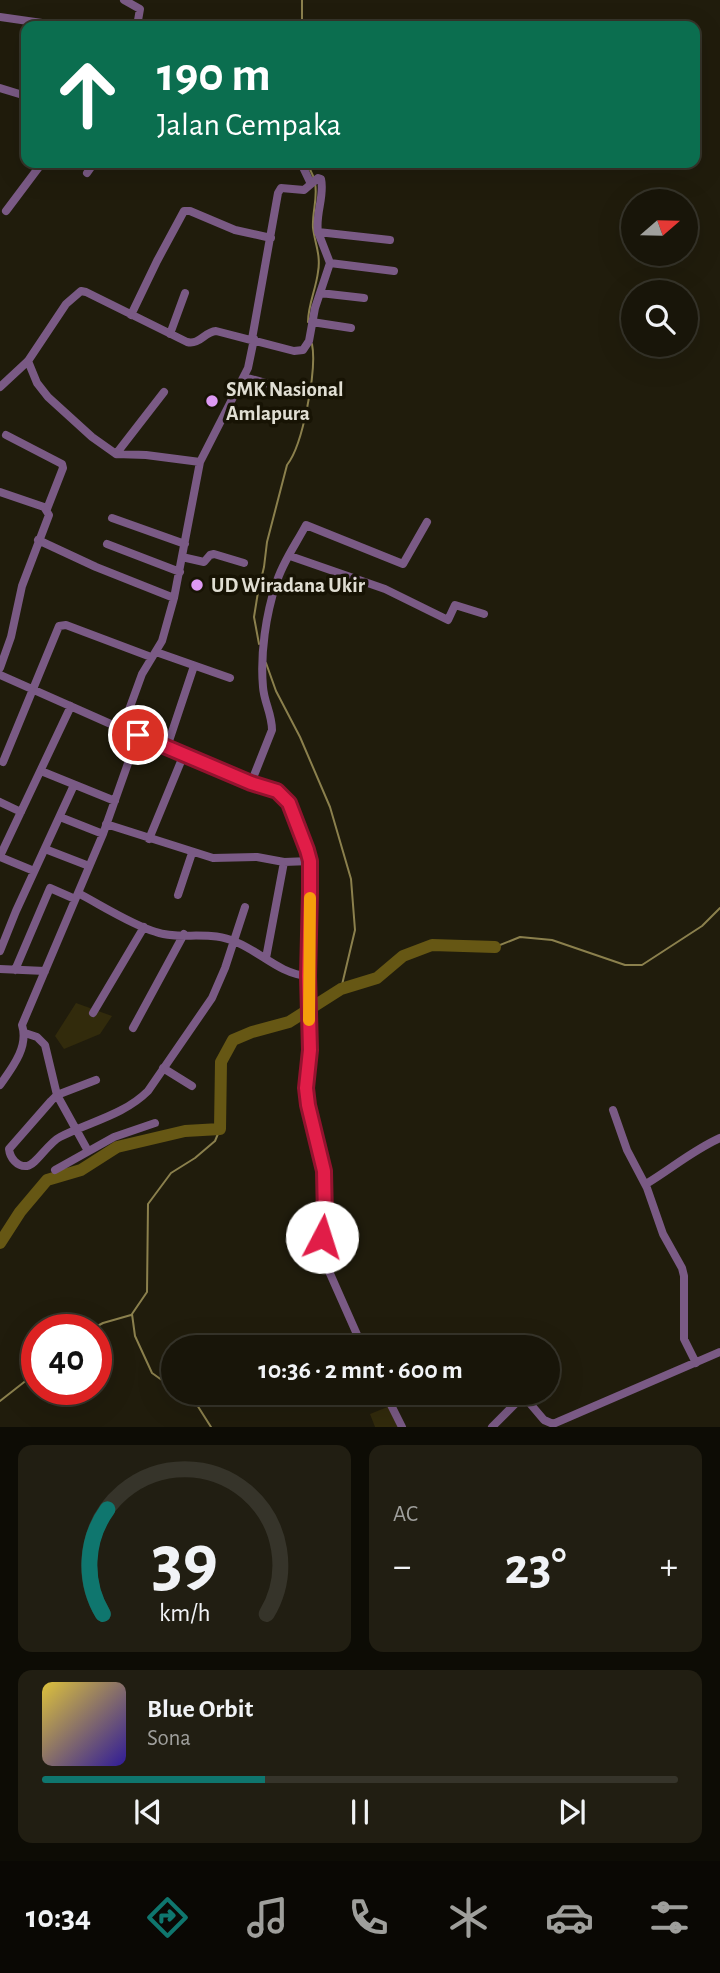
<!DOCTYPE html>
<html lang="id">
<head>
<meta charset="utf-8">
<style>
  :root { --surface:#181509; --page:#211e12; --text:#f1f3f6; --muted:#9f9f9c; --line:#36342a; --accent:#0f766e }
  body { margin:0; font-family:"Alegreya Sans",sans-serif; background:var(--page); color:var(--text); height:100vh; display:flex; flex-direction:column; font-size:26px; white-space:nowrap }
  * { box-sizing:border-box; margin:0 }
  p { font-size:23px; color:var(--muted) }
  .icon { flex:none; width:38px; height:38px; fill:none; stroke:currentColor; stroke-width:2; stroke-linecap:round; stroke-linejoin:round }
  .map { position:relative; height:1427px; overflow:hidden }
  .sheet { display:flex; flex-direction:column; gap:18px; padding:18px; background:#0d0c05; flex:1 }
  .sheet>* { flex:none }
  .top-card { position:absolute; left:21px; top:21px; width:679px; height:147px; border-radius:14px; box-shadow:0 7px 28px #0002,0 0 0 2px var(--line); background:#0b6e4f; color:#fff; overflow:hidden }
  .needle { width:46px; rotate:70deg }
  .fabs { position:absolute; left:621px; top:189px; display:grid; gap:14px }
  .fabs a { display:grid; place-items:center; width:77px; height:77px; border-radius:50%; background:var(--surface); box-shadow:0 7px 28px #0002,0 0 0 2px var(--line); font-size:35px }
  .speed { position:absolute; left:21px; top:1314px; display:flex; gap:14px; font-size:35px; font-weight:700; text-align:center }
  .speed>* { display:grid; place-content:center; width:91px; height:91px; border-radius:50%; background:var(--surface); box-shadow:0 7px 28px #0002,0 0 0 2px var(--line); line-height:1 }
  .speed .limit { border:10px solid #d22; background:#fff; color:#111 }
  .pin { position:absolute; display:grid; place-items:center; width:60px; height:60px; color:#fff; margin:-30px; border:4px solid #fff; border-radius:50%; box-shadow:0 2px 7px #0007 }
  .me { position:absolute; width:77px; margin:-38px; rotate:5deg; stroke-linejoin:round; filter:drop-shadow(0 0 5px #0008) }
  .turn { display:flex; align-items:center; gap:24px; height:147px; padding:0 21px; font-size:32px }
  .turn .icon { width:91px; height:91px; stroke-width:2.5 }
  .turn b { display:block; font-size:49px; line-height:60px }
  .big { font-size:52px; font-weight:700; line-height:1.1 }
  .sheet .card { flex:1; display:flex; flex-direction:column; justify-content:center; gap:10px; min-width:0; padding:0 24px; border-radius:14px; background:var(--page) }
  .sheet .dial { align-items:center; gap:0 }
  .dial svg { height:182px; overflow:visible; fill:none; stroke:var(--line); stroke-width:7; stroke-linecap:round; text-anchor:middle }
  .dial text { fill:var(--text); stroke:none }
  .song { display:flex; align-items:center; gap:21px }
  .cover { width:84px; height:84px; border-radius:10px; background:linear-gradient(135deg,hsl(50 70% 55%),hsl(250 70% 35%)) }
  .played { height:7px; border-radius:4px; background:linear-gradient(90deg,var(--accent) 35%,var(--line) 35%) }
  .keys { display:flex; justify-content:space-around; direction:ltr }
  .heat { display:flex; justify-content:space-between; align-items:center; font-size:38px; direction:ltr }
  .sheet .tiles { flex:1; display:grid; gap:18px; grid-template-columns:1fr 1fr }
  .card:last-child { grid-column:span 2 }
  .trip { position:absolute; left:161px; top:1335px; width:399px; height:70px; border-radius:35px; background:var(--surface); box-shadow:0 7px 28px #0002,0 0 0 2px var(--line); font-weight:700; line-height:70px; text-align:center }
  .menu { display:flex; height:112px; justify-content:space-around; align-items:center; background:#0a0804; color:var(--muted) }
  .menu .icon { width:49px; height:49px }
  .menu .selected { color:var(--accent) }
  .menu b { font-size:32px; color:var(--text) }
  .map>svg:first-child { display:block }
</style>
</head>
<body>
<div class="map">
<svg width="720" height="1427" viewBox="0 0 720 1427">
  <rect width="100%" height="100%" fill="#201c0c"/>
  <path fill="#322b0c" d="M 76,1003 L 112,1016 L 100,1034 L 64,1049 L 55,1036 Z
    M 390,1406 L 400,1427 L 375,1427 L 370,1414 Z"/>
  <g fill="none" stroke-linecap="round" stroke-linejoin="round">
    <path stroke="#8b804d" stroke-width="2" d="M 302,0 L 302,26
      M 307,163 L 314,178
      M 308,322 C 308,305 316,289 318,272 C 321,255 315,244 313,228 C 312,212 318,198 315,183
      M 259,644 L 254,617 L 258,592 L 264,567 L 267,542 L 287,465 C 303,445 317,369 312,344
      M 266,663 L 276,691 L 300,737 L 330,807 L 351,879 L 355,930 L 341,989
      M 495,947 L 520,937 L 552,940 L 625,965 L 642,965 L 702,926 L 720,908
      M 90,1330 L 103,1323 L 131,1315
      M 173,1388 L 152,1373 L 135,1336 L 132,1314 L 147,1292 L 148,1204 L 171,1173 L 195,1158 L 215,1141 L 220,1129
      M 181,1393 L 192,1397 L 211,1427
      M 0,1401 L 37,1372"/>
    <path stroke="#665714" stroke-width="12" d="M 0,1243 L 20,1212 L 47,1180 L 81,1170 L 117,1147 L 185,1131 L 220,1129 L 221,1062 L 233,1040 L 252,1032 L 289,1022 L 341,989 L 377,978 L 403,956 L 432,945 L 495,947"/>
    <path stroke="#7a5a85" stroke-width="8" d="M 124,0 L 140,9 L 137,26
      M 0,17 L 42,23
      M 0,88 L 26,96
      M 301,163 L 311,184
      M 87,173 L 94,163
      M 6,211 L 42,163
      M 330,263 L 394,271
      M 320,293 L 364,298
      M 131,315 L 157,261 L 184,211 L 190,211 L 235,230 L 271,238
      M 312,322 L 351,328
      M 170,334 L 185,293
      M 252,339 L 278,193 L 281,188 L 304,190 L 318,178 L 321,179 C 325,196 315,214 318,232
      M 28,361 L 37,383 L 48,397 L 92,437 L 116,454 L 146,455 L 200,462
      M 244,377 L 284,388
      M 0,387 L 28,361 L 66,304 L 81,291 L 86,292 L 187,342 C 200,345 204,332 216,331 L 294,351 L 303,350 L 309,341 L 315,308 L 330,263 L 318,232 L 390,240
      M 6,435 L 62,464 L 63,468 L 47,509
      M 116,454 L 164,392
      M 0,492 L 44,507 L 49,515 L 22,586 L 11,637 L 0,668
      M 112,518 L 185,544
      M 38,540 L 96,567 L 174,598
      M 107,544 L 180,572
      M 290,556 L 385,589 L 448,620 L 455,605 L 484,614
      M 182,557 L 204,562 L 210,555 L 214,554 L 244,563
      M 156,652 L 230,678
      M 0,675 L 122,729 L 251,783 L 277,791 L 289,803 L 310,861 L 308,976 L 310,1050 L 307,1088 L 308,1105 L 324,1171 L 323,1248 L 324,1260 L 363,1348
      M 122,729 L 142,674 L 162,641 L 174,598 L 200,462 L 248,368 L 254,339
      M 167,747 L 194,666
      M 3,762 L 59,626 L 66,625 L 151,657
      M 41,771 L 115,801
      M 251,783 L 272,730 C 272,714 264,702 263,687 C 260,654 266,614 276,584 C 282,563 296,544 306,525 L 403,564 L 427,522
      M 0,802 L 21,812
      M 60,817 L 103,834
      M 106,824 L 213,858 L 257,857 L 284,862 L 310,861
      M 149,839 L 184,754
      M 45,849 L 89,866
      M 0,856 L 71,706
      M 0,857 L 34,871
      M 78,893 C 101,905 132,925 156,932 C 177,940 206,931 231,940 C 258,949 278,974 308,976
      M 178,895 L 192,853
      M 0,951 L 16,911 L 74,785
      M 266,958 L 284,862
      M 0,969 L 45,971
      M 15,970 L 50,888 L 75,899
      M 93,1013 L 144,927
      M 133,1028 L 184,934
      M 25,1033 L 37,1037 L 45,1045 L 57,1095 L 88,1151
      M 163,1068 L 192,1086
      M 96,1080 L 57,1095 L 51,1101 L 9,1149 C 10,1158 17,1167 27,1166 C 36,1165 48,1143 60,1137 C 89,1122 124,1115 148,1091 L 212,998 L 225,968 L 245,907
      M 0,1085 C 12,1068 29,1047 22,1025 L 103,834 L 138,735
      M 613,1110 L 627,1150 L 647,1188 L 663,1234 L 682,1268 L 684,1276 L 684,1339 L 696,1363
      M 55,1170 L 114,1137 L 155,1123
      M 646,1184 C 671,1169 693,1150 720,1138
      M 385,1393 L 402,1427
      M 492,1427 L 519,1400 L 527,1400 L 544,1420 L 553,1424 L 720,1352"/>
  </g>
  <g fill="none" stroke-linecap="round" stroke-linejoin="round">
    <g stroke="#92132f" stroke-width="18">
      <path id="route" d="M 138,735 L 251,783 L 277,791 L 289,803 L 307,850 L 310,861 L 310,893 L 308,976 L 310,1050 L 306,1088 L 308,1105 L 324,1171 L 325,1218 L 322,1237"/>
    </g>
    <use href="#route" stroke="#e11d48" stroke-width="12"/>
    <path stroke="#f59e0b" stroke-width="12" d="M 309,1020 L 310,898"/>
  </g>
  <g fill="#dd99f3" stroke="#171304" stroke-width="2.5">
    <circle cx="212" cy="401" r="7"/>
    <circle cx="197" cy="585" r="7"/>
  </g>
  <g text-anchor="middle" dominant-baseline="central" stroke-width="7" stroke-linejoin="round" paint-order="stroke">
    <g font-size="21" font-weight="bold" fill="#e0ded3" stroke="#171304" text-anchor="start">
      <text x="226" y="389">SMK Nasional<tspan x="226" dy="24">Amlapura</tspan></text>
      <text x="211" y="585">UD Wiradana Ukir</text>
    </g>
  </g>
</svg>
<div class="fabs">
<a><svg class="needle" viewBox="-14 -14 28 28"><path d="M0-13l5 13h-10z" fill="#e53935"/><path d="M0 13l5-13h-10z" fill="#9f9f9c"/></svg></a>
<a><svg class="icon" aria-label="search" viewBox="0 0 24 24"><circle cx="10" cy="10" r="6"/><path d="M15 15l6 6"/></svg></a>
</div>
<div class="speed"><div class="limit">40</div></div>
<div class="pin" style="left:138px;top:735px;background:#d93025"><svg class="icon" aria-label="arrive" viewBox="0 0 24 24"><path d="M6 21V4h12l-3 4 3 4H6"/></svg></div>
<svg class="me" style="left:322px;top:1237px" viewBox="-20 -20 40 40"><circle r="19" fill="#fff"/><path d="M0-13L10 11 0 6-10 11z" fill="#e11d48"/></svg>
<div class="trip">10:36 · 2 mnt · 600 m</div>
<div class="top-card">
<div class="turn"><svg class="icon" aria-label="ahead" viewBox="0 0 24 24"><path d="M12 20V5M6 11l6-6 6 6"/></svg><div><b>190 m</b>Jalan Cempaka</div></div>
</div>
</div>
<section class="sheet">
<div class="tiles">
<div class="card dial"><svg viewBox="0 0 100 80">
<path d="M14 69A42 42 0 1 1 86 69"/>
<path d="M14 69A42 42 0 0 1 16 23" stroke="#0f766e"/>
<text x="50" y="56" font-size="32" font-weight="700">39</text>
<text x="50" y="72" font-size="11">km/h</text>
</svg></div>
<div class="card"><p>AC</p>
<div class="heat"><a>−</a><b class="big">23°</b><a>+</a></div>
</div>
<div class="card">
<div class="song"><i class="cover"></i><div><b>Blue Orbit</b><p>Sona</p></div></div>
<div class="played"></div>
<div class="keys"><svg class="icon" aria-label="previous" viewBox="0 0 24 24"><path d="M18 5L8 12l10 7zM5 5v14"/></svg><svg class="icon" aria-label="pause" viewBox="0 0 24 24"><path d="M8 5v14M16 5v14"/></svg><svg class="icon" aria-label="next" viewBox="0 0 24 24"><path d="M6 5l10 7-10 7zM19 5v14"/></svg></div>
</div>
</div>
</section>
<nav class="menu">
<b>10:34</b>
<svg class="icon selected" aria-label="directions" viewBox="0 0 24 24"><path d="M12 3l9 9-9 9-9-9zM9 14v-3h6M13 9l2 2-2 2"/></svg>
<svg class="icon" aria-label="music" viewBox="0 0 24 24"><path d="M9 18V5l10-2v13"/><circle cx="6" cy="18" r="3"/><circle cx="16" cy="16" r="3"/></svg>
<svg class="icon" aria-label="phone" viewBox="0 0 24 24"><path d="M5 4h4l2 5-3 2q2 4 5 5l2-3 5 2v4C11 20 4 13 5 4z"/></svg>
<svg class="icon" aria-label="climate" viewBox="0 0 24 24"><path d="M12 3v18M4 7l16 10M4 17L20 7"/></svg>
<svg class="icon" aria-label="car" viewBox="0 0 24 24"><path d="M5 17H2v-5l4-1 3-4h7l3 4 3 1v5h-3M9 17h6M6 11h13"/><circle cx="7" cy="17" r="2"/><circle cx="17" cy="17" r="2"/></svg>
<svg class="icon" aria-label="filters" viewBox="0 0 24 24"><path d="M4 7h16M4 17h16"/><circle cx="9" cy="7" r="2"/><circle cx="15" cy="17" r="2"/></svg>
</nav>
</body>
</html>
